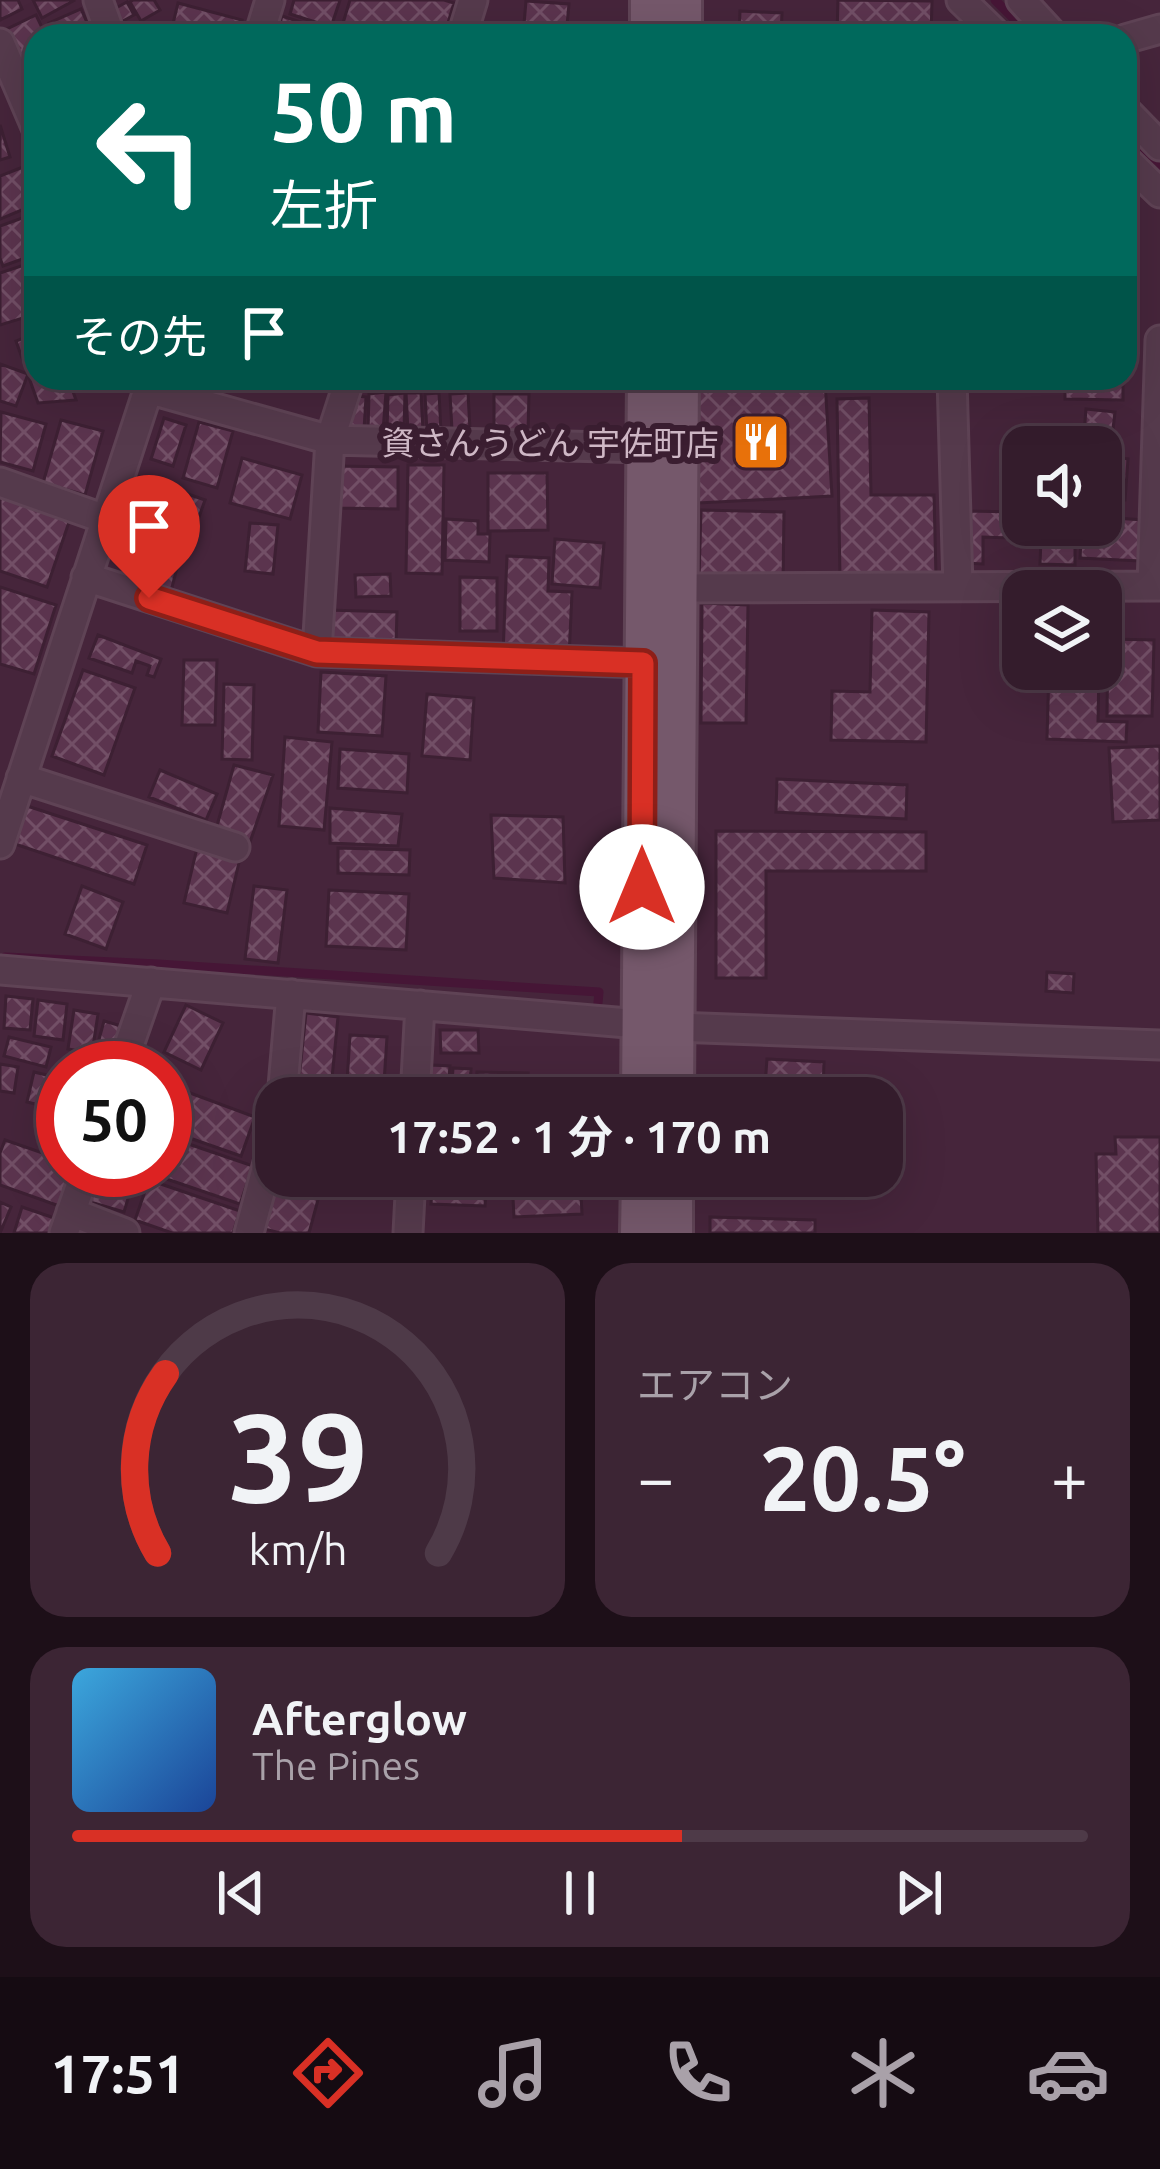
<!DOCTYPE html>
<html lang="ja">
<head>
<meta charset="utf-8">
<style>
  :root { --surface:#341c2c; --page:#3c2534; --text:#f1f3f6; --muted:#a9a1a9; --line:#4e3a48; --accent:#d93025 }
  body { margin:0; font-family:Ubuntu,"Noto Sans JP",sans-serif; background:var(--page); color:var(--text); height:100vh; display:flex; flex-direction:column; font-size:45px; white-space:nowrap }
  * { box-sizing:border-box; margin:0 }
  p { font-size:39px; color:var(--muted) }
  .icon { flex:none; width:66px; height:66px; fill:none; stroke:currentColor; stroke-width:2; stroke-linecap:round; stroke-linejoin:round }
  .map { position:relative; height:1233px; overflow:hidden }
  .details { display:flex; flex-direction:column; gap:30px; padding:30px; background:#1d0f18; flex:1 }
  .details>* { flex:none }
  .top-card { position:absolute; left:24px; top:24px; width:1113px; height:366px; border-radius:36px; box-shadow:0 12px 48px #0002,0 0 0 3px var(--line); background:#00695c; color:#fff; overflow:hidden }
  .fabs { position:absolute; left:1002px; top:426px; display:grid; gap:24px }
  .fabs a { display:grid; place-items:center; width:120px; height:120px; border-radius:24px; background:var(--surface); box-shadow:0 12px 48px #0002,0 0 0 3px var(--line); font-size:60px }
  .speed { position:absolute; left:36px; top:1041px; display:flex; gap:24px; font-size:60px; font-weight:700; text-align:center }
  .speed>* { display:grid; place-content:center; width:156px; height:156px; border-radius:50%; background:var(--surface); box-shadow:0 12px 48px #0002,0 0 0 3px var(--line); line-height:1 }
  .speed .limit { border:18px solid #d22; background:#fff; color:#111 }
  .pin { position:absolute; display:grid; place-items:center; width:102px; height:102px; color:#fff; margin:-123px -51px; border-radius:50% 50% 50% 0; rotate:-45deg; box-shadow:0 0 12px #0007 }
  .pin .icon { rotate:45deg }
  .me { position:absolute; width:132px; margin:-66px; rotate:0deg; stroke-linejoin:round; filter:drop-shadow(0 0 9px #0008) }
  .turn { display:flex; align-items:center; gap:42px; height:252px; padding:0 48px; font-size:54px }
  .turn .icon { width:156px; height:156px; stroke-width:2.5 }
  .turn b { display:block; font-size:84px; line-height:102px }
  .then { display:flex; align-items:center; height:114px; padding:0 48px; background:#0003; gap:24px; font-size:45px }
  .big { font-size:90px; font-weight:700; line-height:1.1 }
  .details .card { flex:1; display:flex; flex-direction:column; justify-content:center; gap:18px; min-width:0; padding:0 42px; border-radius:36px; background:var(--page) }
  .details .dial { align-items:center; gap:0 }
  .dial svg { height:312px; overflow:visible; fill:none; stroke:var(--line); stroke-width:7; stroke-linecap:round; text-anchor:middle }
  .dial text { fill:var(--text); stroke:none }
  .song { display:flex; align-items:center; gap:36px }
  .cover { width:144px; height:144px; border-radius:18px; background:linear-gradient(135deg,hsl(200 70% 55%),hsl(220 70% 35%)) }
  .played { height:12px; border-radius:6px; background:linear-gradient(90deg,var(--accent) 60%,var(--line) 60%) }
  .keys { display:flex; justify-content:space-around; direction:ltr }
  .heat { display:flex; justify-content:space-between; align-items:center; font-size:66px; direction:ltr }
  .details .tiles { flex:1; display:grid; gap:30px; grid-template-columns:1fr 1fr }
  .card:last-child { grid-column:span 2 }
  .trip { position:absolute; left:255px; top:1077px; width:648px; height:120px; border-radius:36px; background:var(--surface); box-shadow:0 12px 48px #0002,0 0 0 3px var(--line); font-weight:700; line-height:120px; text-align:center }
  .tabs { display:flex; height:192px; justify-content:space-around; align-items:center; background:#150b12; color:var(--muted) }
  .tabs .icon { width:84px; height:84px }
  .tabs .current { color:var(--accent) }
  .tabs b { font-size:54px; color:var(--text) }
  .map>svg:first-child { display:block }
</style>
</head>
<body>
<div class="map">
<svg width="1160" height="1233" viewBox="0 0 1160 1233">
  <defs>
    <pattern id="building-cross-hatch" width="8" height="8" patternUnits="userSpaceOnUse" patternTransform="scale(3)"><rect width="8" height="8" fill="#5b344e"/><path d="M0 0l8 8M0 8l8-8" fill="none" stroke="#724f66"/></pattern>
  </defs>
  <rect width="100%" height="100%" fill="#46253b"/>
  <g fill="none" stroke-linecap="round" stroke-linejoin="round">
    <path stroke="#461636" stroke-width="9" d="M 995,0 L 1031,36
      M 1125,132 L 1160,167
      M 5,957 L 158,964 L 599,992 L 598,1003"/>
  </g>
  <path fill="url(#building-cross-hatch)" stroke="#3d2033" stroke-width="3" d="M 0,0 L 18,0 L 22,9 L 0,20 Z
    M 33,0 L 75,0 L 42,18 Z
    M 133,0 L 154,0 L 160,10 L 141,21 L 130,2 Z
    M 294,0 L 340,0 L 331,27 L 290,14 Z
    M 350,0 L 444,0 L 454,3 L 444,36 L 385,36 L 343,23 Z
    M 838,0 L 932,1 L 931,36 L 837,36 Z
    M 526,1 L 569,4 L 566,36 L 523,36 Z
    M 127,2 L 134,15 L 121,22 L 114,9 Z
    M 178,3 L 242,20 L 238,36 L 203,36 L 172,28 Z
    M 81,9 L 93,36 L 55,36 L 49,23 Z
    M 740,11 L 782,13 L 781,36 L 739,36 Z
    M 36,15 L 46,36 L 36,36 L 36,52 L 21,59 L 7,29 Z
    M 282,16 L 318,28 L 315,36 L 276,36 Z
    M 474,22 L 509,34 L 508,36 L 469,36 Z
    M 144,26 L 146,33 L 123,36 L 122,30 Z
    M 0,125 L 10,157 L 0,160 Z
    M 23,167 L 36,197 L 36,204 L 0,219 L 0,176 Z
    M 36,213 L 36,254 L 3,266 L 0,258 L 0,226 Z
    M 1125,226 L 1128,226 L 1129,333 L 1125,333 Z
    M 36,261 L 36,314 L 0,325 L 0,273 Z
    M 36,333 L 36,378 L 68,378 L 76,400 L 38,403 L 16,341 Z
    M 0,364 L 28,374 L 16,406 L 0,401 Z
    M 378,378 L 407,378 L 408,383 L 378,385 Z
    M 503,378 L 518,378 L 519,387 L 503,387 Z
    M 875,378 L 935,378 L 934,389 L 875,387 Z
    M 1065,378 L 1123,378 L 1123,400 L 1065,399 Z
    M 825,381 L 832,496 L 698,503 L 691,388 Z
    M 386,392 L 383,431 L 368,430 L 369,394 Z
    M 405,393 L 404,430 L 387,431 L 388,395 Z
    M 406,393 L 421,393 L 423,431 L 408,431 Z
    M 439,393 L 441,432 L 427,433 L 425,394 Z
    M 468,393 L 470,430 L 452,430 L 450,394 Z
    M 494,394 L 529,394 L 528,431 L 494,431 Z
    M 349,395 L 366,397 L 364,430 L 346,429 Z
    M 869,398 L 871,495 L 934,495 L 936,577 L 840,578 L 837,399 Z
    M 1086,409 L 1115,412 L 1110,454 L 1101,453 L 1101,447 L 1083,447 Z
    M 1,412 L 46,424 L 33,471 L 0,462 Z
    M 164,418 L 186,425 L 173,466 L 151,459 Z
    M 61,420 L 103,431 L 85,495 L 43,483 Z
    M 199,422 L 233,431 L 217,488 L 183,478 Z
    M 1101,457 L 1128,459 L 1125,500 L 1101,498 Z
    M 242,458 L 302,475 L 290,519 L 230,503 Z
    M 408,465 L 444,465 L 442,574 L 406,573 Z
    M 334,466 L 398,467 L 398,509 L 334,508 Z
    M 488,473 L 547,473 L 548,530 L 488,531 Z
    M 136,476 L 205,500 L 193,534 L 124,510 Z
    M 0,495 L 70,519 L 47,587 L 0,571 Z
    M 701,510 L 784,512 L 783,581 L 699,579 Z
    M 966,511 L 1023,512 L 1023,525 L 1075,525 L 1075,565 L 1040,564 L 1041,539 L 983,537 L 983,564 L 965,563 Z
    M 1101,517 L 1143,520 L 1141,561 L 1080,558 L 1082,525 L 1101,525 Z
    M 446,519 L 478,521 L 478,534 L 490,534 L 489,562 L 445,560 Z
    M 250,523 L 278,525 L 273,574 L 245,571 Z
    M 555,539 L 604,543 L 600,588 L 552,584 Z
    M 146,544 L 181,552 L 170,595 L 136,587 Z
    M 507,556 L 549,558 L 548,591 L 572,592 L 569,657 L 503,654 Z
    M 390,574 L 391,596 L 356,597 L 355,575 Z
    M 460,577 L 497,578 L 497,631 L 460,631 Z
    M 0,587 L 56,605 L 34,674 L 0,664 Z
    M 702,603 L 748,605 L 746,723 L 701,723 Z
    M 326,610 L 397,612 L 396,643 L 325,641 Z
    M 872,610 L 929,612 L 926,742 L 831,740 L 832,691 L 870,692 Z
    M 98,635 L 161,659 L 154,677 L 147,675 L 150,666 L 136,661 L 132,673 L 89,658 Z
    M 1108,639 L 1154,640 L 1152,716 L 1107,716 Z
    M 184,660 L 217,660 L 215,725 L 182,725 Z
    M 1049,669 L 1099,669 L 1098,721 L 1127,722 L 1126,742 L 1047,739 Z
    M 83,670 L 135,688 L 104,775 L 52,756 Z
    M 321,672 L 386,676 L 382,736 L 318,732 Z
    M 224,684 L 254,685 L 252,760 L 222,759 Z
    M 427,694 L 474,698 L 470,760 L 422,756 Z
    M 285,737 L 332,742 L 324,830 L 279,826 Z
    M 1160,746 L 1160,820 L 1113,822 L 1109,748 Z
    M 340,749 L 409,754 L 407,793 L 338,788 Z
    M 234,765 L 273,775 L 250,842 L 215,833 Z
    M 160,770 L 217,794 L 206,820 L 149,797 Z
    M 777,779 L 907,785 L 906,819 L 776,812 Z
    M 24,805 L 147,845 L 134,884 L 12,843 Z
    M 330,808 L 402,814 L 398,846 L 330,843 Z
    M 491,815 L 563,817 L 565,883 L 494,878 Z
    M 716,831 L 926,832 L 926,871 L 766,871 L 766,978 L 716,978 Z
    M 198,844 L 241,854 L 227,913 L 184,903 Z
    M 338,848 L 410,850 L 409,875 L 338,873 Z
    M 82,886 L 123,902 L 106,949 L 65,934 Z
    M 254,886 L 287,890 L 278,963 L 245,959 Z
    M 329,890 L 409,894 L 406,950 L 326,946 Z
    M 1047,972 L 1074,974 L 1073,993 L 1046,991 Z
    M 6,996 L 33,999 L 30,1030 L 4,1028 Z
    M 38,1000 L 67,1004 L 63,1040 L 34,1036 Z
    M 186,1005 L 223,1023 L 201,1070 L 164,1052 Z
    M 74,1010 L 98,1014 L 92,1053 L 68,1049 Z
    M 306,1013 L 338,1017 L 330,1098 L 297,1098 Z
    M 104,1021 L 125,1027 L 116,1060 L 95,1054 Z
    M 440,1030 L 478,1030 L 479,1053 L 441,1053 Z
    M 350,1035 L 387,1037 L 383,1098 L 346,1098 Z
    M 9,1037 L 51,1047 L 46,1067 L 4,1056 Z
    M 81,1054 L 116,1068 L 75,1068 Z
    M 767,1059 L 824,1062 L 823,1090 L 765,1086 Z
    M 0,1064 L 18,1067 L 14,1093 L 0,1091 Z
    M 431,1065 L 450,1066 L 447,1098 L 427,1098 Z
    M 453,1068 L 471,1069 L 469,1098 L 451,1098 Z
    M 34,1072 L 63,1079 L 63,1111 L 27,1102 Z
    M 477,1072 L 528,1073 L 527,1098 L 476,1098 Z
    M 182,1090 L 255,1117 L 241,1156 L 167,1130 Z
    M 165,1136 L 253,1166 L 240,1204 L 152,1174 L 153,1170 L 165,1170 Z
    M 1115,1137 L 1160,1137 L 1160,1233 L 1098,1233 L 1096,1154 L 1116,1154 Z
    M 5,1140 L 63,1160 L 63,1170 L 74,1170 L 62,1207 L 0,1185 L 0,1153 Z
    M 92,1170 L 151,1170 L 145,1188 Z
    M 322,1176 L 356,1176 L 355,1197 L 321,1195 Z
    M 365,1176 L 382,1176 L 380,1195 L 364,1194 Z
    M 433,1176 L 487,1176 L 485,1206 L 431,1204 Z
    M 580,1176 L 582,1214 L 514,1217 L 512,1179 Z
    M 86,1179 L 130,1192 L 124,1212 L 80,1199 Z
    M 149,1180 L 240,1211 L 233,1233 L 172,1233 L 135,1220 Z
    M 268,1183 L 319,1196 L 309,1233 L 280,1233 L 257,1227 Z
    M 0,1202 L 11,1207 L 0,1233 Z
    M 22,1207 L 63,1221 L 59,1233 L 14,1233 Z
    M 710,1217 L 815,1220 L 815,1233 L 710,1233 Z"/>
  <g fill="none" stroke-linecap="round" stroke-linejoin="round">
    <g stroke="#5f4355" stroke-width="33">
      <path id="minor" d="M 98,0 L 111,36
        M 961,0 L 998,36
        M 1021,0 L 1054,36
        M 259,36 L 270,0
        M 462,36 L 473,0
        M 1125,39 L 1160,29
        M 0,43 L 36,127
        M 1125,110 L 1160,146
        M 1125,159 L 1160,193
        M 143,378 L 148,389 L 330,440 L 646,448
        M 952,378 L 958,587
        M 0,482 L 105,519
        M 86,577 L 317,652 L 643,663
        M 1152,586 L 1160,340
        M 677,588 L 1160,586
        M 317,652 L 330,440 L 350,378
        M 21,778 L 235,847
        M 0,844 L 152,378
        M 0,970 L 675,1027 L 1160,1045
        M 121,1068 L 151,982
        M 282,1098 L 291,994
        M 415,1098 L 420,1005
        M 71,1212 L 125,1233
        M 64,1233 L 86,1170
        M 249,1233 L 276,1133
        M 408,1233 L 411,1176"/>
    </g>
    <g stroke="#5f4355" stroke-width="42">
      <path id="major" d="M 649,36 L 649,0
        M 683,36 L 683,0
        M 640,1098 L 646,378
        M 675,1098 L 680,378
        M 639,1233 L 640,1176
        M 674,1233 L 674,1176"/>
    </g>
    <use href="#minor" stroke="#553a4c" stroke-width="27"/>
    <use href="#major" stroke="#75586b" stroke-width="36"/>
  </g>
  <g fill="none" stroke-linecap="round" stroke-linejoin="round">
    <g stroke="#8d1f18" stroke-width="30">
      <path id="route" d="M 149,598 L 317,652 L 643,663 L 642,887"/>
    </g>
    <use href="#route" stroke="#d93025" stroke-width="21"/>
  </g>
  <defs>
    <g id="restaurant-square" transform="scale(3)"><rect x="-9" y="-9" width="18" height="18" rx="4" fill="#e8710a" stroke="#3b1e31"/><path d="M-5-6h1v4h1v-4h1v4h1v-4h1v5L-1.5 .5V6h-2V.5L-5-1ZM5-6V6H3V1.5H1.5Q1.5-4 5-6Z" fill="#fff"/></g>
  </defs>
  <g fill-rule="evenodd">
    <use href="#restaurant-square" x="761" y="442"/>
  </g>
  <g text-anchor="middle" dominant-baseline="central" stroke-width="12" stroke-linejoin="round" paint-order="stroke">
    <g font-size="33" fill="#cfb8c6" stroke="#3b1e31" text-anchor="end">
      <text x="719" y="442">資さんうどん 宇佐町店</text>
    </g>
  </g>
</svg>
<div class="fabs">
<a><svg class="icon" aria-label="sound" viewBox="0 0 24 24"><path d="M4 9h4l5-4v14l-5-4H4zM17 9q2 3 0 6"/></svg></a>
<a><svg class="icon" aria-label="layers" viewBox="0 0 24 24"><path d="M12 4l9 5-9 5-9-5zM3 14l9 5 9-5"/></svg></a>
</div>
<div class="speed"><div class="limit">50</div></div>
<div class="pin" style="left:149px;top:598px;background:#d93025"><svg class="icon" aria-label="arrive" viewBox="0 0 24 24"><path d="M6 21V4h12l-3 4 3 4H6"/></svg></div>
<svg class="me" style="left:642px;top:887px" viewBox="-20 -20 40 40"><circle r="19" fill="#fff"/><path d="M0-13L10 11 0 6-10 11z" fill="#d93025"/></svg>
<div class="trip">17:52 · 1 分 · 170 m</div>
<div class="top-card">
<div class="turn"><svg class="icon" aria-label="left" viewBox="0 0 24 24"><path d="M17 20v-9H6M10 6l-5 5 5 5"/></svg><div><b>50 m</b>左折</div></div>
<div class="then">その先<svg class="icon" aria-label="arrive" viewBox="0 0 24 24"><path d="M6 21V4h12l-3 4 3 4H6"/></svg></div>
</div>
</div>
<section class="details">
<div class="tiles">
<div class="card dial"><svg viewBox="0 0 100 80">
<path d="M14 69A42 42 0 1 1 86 69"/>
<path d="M14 69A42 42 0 0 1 16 23" stroke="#d93025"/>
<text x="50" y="56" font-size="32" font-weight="700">39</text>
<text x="50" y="72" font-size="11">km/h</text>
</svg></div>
<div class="card"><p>エアコン</p>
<div class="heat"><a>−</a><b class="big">20.5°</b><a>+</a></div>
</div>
<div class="card">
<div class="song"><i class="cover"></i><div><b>Afterglow</b><p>The Pines</p></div></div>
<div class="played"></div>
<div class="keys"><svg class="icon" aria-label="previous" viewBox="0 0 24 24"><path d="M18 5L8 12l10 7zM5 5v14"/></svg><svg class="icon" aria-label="pause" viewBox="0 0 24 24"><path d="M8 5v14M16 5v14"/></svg><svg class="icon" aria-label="next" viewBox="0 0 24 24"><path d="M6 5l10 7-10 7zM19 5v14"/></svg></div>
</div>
</div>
</section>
<nav class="tabs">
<b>17:51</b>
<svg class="icon current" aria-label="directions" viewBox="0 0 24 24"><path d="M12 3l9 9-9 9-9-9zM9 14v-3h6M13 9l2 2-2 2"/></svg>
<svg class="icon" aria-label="music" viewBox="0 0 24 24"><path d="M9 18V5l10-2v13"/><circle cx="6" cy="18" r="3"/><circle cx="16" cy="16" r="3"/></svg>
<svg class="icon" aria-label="phone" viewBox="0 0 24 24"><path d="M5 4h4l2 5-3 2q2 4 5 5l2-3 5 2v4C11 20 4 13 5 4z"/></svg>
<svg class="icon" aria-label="climate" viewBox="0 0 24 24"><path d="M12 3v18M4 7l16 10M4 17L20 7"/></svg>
<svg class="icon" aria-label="car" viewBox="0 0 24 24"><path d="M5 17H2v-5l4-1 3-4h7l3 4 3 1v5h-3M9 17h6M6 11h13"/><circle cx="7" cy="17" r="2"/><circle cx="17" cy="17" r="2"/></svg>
</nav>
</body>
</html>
